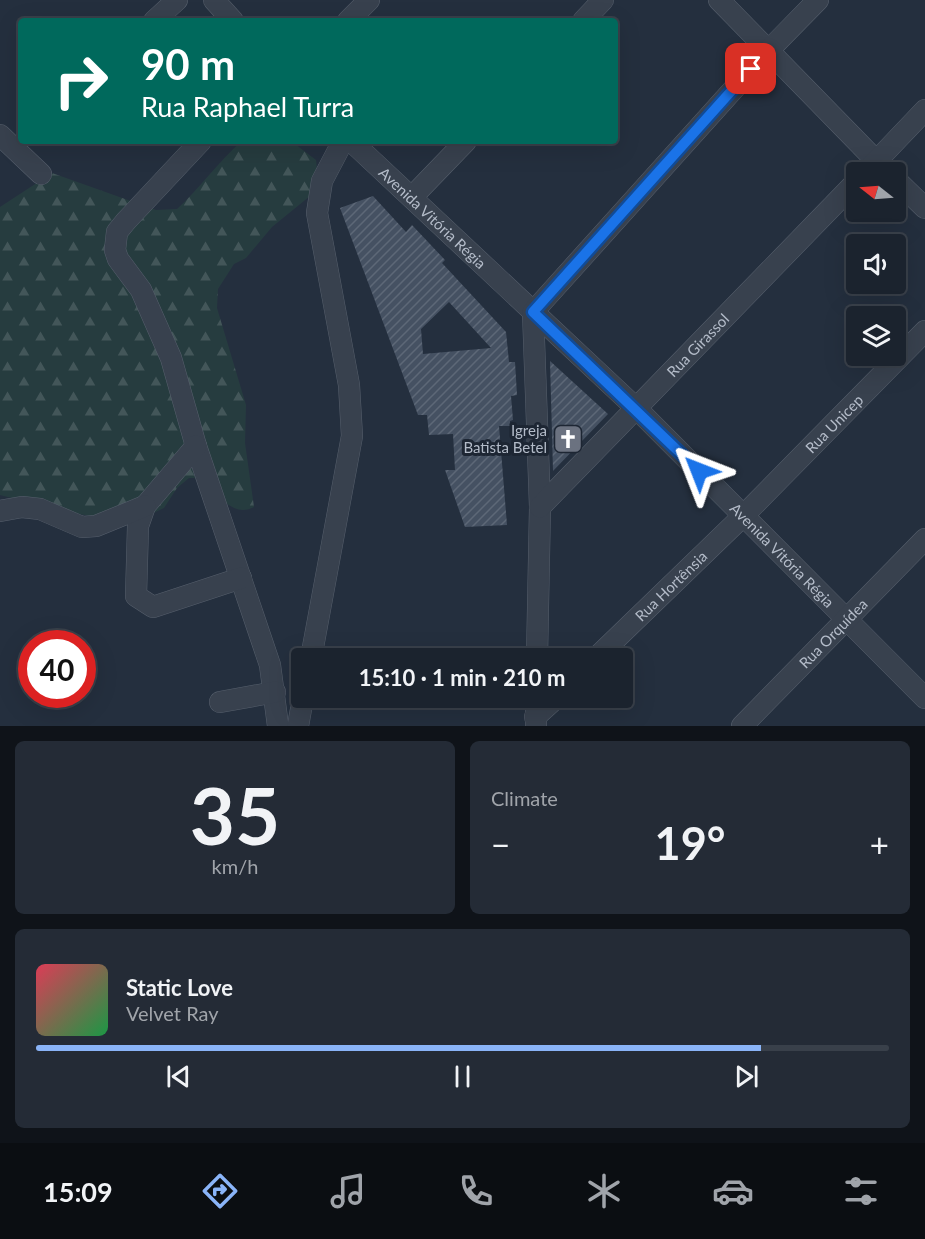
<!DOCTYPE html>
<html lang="en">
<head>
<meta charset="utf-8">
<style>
  :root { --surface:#1b232e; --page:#242b36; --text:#f1f3f6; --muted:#a0a4aa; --line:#39404a; --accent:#8ab4f8 }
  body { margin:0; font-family:Lato,sans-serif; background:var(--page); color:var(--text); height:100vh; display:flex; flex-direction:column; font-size:22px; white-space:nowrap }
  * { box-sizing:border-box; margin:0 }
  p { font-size:20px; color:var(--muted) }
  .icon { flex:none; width:33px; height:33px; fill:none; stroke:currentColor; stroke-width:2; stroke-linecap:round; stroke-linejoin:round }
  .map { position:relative; height:726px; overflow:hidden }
  .drawer { display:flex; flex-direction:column; gap:15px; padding:15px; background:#0f1319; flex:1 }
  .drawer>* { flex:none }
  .hud { position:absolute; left:18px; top:18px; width:600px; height:126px; border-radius:6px; box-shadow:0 6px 24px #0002,0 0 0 2px var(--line); background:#00695c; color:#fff; overflow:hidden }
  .needle { width:39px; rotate:287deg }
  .fabs { position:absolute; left:846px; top:162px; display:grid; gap:12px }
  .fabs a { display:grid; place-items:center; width:60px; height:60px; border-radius:6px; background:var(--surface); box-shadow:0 6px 24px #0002,0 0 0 2px var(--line); font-size:30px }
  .speed { position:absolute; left:18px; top:630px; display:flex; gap:12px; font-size:30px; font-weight:700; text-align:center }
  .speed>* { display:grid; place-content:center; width:78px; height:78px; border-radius:50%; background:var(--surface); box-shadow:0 6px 24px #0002,0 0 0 2px var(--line); line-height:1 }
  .speed .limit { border:9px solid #d22; background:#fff; color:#111 }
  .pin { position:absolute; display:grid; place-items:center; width:51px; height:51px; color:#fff; margin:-26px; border-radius:12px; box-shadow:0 3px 9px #0006 }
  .me { position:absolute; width:66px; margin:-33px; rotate:315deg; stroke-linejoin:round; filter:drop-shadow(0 0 4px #0008) }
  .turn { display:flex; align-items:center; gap:21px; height:126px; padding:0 24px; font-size:27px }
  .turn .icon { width:78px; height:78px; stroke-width:2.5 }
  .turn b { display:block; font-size:42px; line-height:51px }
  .big { font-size:45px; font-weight:700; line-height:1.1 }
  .drawer .card { flex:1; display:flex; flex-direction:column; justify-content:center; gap:9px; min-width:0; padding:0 21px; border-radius:9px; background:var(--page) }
  .drawer .dial { align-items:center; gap:0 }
  .dial b { font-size:78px; line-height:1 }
  .song { display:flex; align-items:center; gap:18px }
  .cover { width:72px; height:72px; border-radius:9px; background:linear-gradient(135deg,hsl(350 70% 55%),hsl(140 70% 35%)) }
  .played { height:6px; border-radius:3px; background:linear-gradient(90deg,var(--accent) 85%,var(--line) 85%) }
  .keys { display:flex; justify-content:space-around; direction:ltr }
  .heat { display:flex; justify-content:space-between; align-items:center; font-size:33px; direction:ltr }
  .drawer .tiles { flex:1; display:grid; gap:15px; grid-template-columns:1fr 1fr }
  .card:last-child { grid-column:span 2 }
  .trip { position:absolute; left:291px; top:648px; width:342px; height:60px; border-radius:6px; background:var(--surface); box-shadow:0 6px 24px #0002,0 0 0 2px var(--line); font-weight:700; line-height:60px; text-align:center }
  .tab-bar { display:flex; height:96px; justify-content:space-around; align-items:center; background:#0b0e12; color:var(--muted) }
  .tab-bar .icon { width:42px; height:42px }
  .tab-bar .selected { color:var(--accent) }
  .tab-bar b { font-size:27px; color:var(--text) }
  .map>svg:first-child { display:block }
</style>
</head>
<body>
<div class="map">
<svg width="925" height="726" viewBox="0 0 925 726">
  <defs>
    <pattern id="forest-firs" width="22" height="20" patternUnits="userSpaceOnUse" patternTransform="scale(1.5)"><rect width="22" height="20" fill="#263c3f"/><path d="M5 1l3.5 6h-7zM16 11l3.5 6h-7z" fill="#435659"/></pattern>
    <pattern id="building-hatch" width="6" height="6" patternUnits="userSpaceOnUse" patternTransform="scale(1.5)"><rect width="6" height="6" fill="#455162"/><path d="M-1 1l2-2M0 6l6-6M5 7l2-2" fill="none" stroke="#5d6877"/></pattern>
  </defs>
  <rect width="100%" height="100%" fill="#242f3e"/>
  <path fill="url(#forest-firs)" d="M 242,141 L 291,141 L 316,160 L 318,179 L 310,196 L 272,227 L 246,258 L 234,264 L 218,289 L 217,308 L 246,405 L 245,443 L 254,507 C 232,519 217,492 203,478 L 189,478 L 177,488 L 164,508 L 132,523 L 67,512 L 0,495 L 0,207 L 52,173 L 156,210 L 177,209 C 200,188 218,162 242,141 Z"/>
  <path fill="url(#building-hatch)" fill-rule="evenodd" d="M 373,196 L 406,232 L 412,225 L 445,260 L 442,263 L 506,332 L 509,362 L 515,362 L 517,395 L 511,396 L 513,420 L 510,421 L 510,426 L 499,426 L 507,525 L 465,527 L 445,470 L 455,470 L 453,434 L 429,435 L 427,415 L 418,415 L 340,208 ZM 449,302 L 491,348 L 423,354 L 421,329 Z
    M 550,361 L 608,414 L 553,471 Z"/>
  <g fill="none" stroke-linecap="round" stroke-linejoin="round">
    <g stroke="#565f6c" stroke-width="22">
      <g id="minor">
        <path d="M 214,0 L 233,21"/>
        <path d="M 719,0 L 887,172"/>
        <path d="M 154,21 L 177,0"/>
        <path d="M 348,21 L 369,0"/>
        <path d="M 583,21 L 603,0"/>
        <path d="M 0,135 L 41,174"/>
        <path d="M 201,141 L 126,221 L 117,232 L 115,250 L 118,259 L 141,290 L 171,358 L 196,446 L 270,665 L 278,726"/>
        <path id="s1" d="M 351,141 L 637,409 L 925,698"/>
        <path d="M 866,172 L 925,110"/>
        <path d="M 896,180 L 925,208"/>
        <path d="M 412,197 L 466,141"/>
        <path d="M 533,312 L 767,52 L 818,0"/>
        <path d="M 533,312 L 540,507 L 537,658"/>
        <path d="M 196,446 L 145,506 L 138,526 L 136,596 L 153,607 L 241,578"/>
        <path id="s2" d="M 540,507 L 856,182"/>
        <path d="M 0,511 L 22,507 L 40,509 L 82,527 L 96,526 L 145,506"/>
        <path d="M 311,658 L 352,436 L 349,385 L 317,213 L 322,181 L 343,141"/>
        <path id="s3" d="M 596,658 L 744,515 L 925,331"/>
        <path d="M 220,702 L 275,692"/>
        <path d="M 535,717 L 556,698"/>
        <path d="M 298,726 L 303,698"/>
        <path d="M 536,726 L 536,698"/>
        <path id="s4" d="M 742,726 L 925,539"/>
      </g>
    </g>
    <use href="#minor" stroke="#38414e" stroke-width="21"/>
  </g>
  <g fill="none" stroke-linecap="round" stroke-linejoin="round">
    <g stroke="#114b97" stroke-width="15">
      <path id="route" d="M 699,471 L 533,312 L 751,69"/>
    </g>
    <use href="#route" stroke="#1a73e8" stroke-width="10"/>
  </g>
  <defs>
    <g id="church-square" transform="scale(1.5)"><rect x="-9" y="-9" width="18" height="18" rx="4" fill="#6b7280" stroke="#1d2633"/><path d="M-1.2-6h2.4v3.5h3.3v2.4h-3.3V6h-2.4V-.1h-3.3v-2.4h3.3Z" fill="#fff"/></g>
  </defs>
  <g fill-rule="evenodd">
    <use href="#church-square" x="568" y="439"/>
  </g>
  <g text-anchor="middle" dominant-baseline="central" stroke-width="6" stroke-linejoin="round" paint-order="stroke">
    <g font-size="15" fill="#b4bcc9" stroke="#1d2633">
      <text stroke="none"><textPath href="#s1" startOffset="112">Avenida Vitória Régia</textPath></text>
      <text stroke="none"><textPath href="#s2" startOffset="226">Rua Girassol</textPath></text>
      <text stroke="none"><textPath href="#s3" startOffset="334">Rua Unicep</textPath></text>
      <text stroke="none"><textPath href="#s1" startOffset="598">Avenida Vitória Régia</textPath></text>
      <text stroke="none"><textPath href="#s3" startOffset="104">Rua Hortênsia</textPath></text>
      <text stroke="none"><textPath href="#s4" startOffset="130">Rua Orquídea</textPath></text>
    </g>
    <g font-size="15" fill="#b4bcc9" stroke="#1d2633" text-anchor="end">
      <text x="547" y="430">Igreja<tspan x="547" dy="17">Batista Betel</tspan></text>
    </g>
  </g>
</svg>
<div class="fabs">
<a><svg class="needle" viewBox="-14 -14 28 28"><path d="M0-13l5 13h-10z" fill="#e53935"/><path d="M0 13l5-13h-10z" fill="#a0a4aa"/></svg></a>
<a><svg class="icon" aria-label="sound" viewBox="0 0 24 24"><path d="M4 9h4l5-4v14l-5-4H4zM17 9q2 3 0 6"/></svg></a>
<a><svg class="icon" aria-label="layers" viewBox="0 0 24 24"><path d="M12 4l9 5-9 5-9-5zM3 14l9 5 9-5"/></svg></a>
</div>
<div class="speed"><div class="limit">40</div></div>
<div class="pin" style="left:751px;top:69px;background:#d93025"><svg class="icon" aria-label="arrive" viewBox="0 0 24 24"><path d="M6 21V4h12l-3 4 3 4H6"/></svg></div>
<svg class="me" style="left:699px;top:471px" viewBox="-20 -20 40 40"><path d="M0-17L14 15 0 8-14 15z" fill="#1a73e8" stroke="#fff" stroke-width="4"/></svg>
<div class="trip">15:10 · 1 min · 210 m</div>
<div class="hud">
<div class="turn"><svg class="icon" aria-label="right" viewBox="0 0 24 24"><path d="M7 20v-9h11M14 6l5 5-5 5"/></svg><div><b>90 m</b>Rua Raphael Turra</div></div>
</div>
</div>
<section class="drawer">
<div class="tiles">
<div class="card dial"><b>35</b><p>km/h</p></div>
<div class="card"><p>Climate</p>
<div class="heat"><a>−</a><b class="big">19°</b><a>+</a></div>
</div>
<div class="card">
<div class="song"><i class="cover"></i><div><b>Static Love</b><p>Velvet Ray</p></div></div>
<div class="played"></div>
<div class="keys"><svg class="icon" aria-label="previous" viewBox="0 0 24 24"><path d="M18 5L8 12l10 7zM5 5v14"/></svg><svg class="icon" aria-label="pause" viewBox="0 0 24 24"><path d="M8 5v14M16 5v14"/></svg><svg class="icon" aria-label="next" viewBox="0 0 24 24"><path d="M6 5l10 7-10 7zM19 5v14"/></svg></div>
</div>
</div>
</section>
<nav class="tab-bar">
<b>15:09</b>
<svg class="icon selected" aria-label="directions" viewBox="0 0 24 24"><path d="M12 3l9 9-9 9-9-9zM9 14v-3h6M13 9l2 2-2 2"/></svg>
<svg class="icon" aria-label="music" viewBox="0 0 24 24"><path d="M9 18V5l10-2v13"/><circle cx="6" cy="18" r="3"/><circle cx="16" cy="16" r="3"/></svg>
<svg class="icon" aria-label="phone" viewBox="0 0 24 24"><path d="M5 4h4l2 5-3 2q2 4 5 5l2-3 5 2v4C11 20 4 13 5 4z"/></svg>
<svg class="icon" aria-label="climate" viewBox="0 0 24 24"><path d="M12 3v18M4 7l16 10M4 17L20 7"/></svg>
<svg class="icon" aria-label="car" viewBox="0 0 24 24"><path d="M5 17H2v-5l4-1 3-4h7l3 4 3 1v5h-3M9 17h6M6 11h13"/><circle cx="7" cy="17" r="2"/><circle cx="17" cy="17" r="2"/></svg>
<svg class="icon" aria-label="filters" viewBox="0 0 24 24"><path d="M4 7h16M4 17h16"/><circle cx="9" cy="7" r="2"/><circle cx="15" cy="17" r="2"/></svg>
</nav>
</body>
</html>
